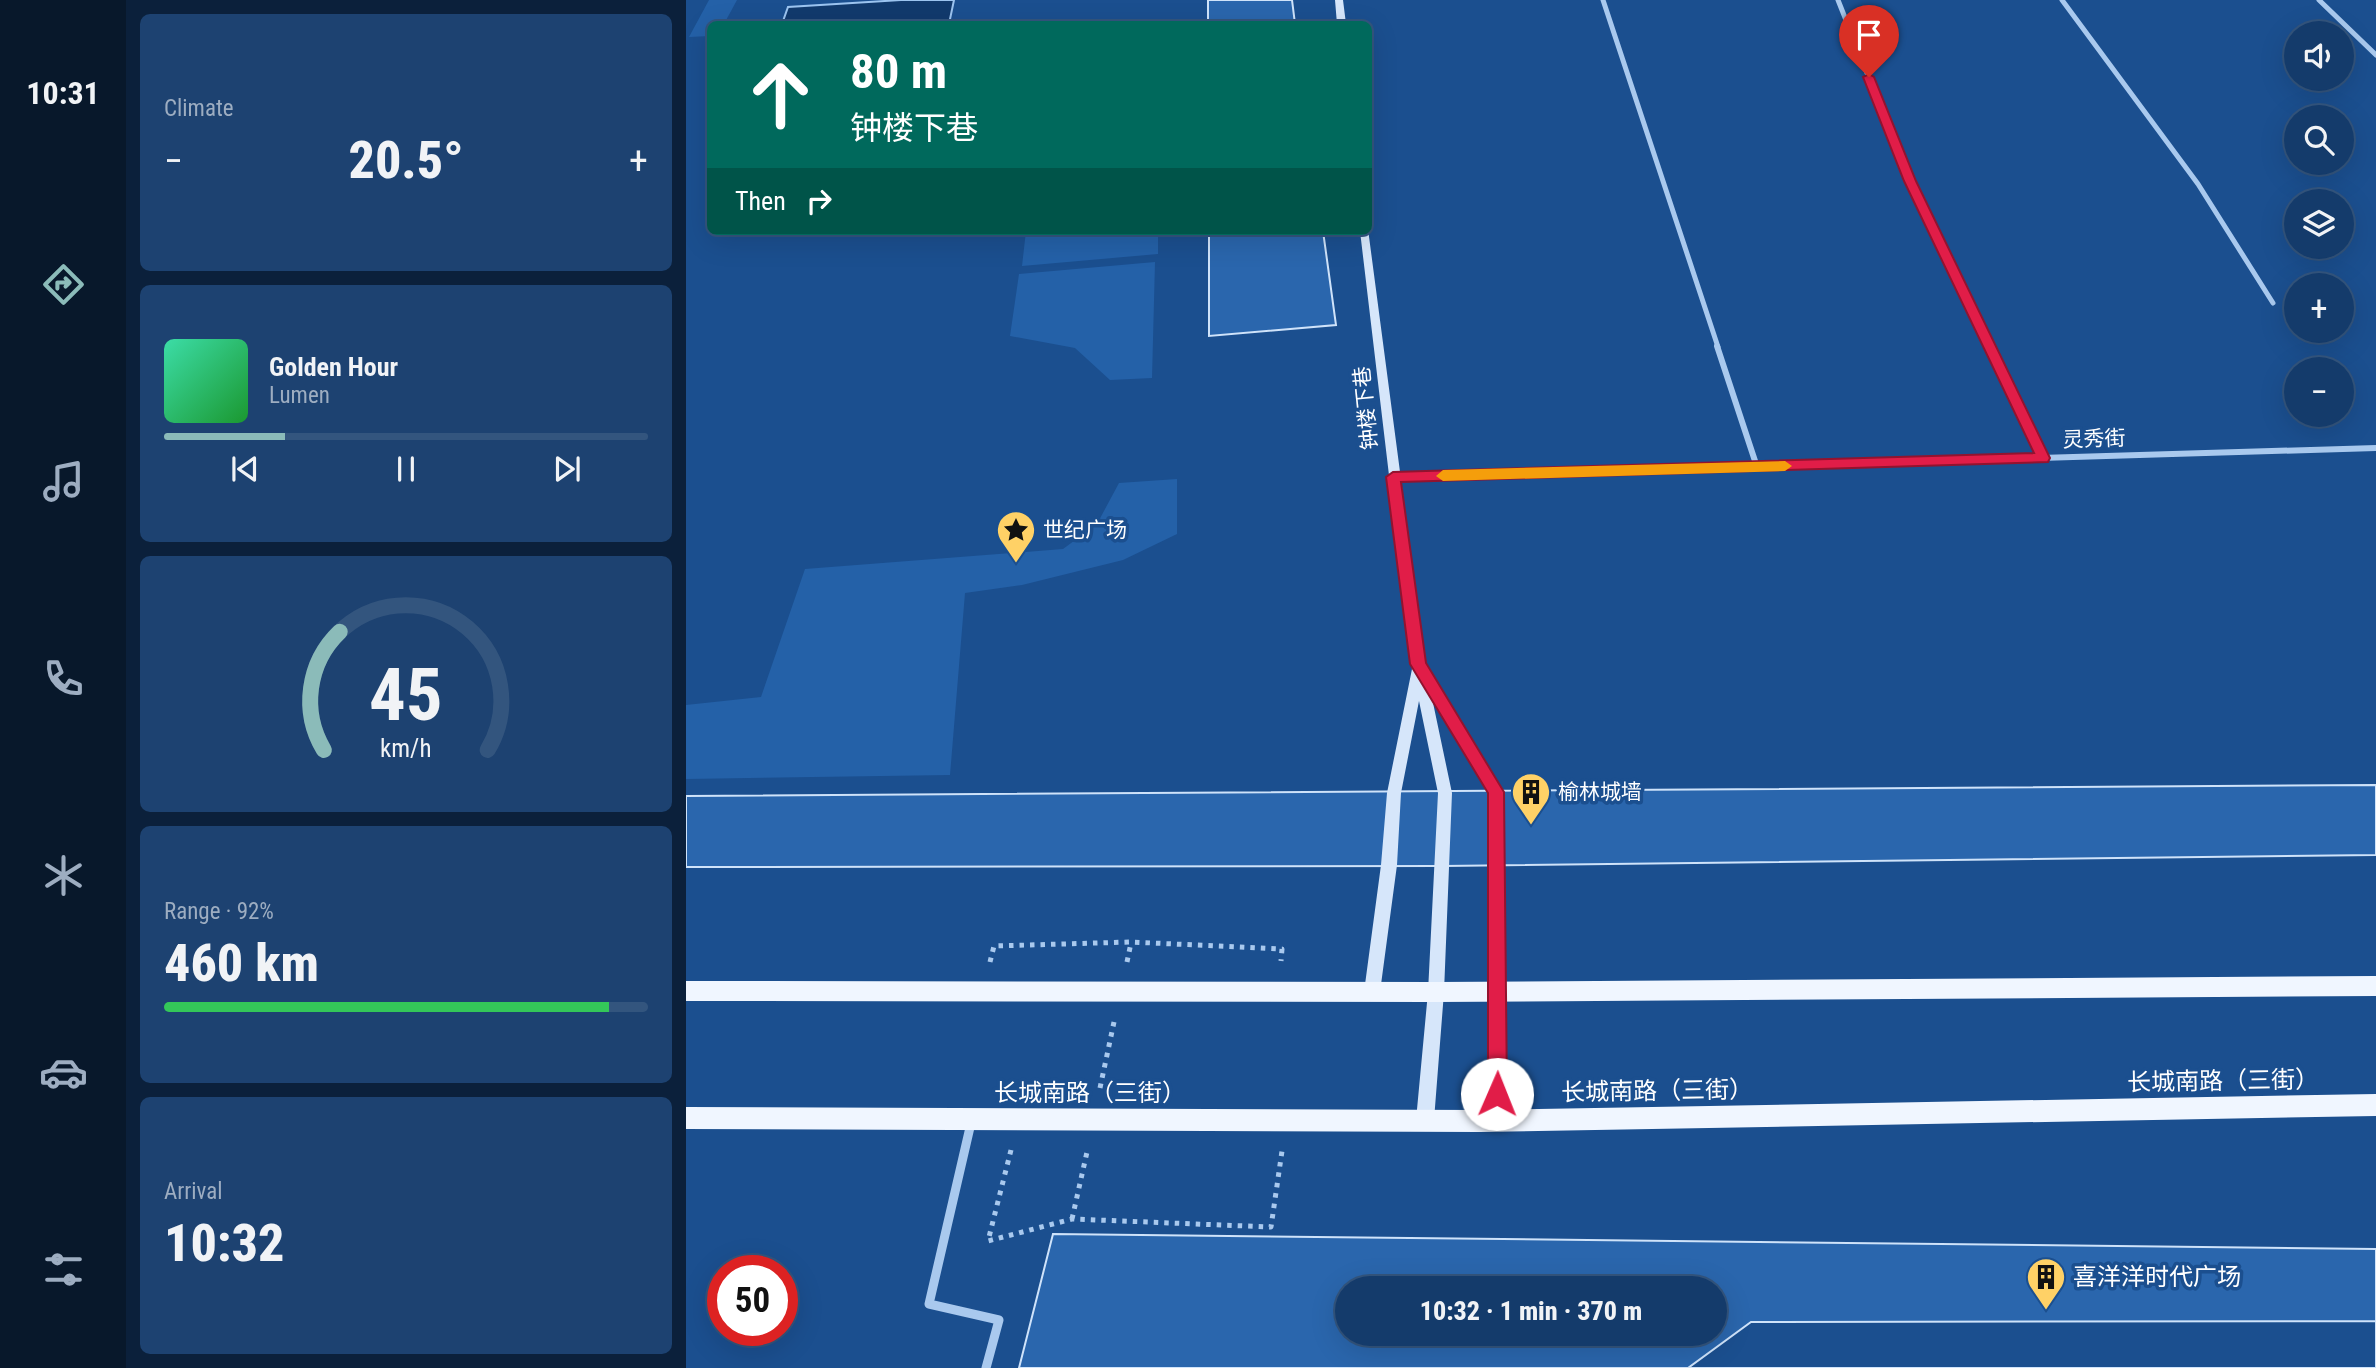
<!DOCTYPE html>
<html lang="en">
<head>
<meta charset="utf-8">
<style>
  :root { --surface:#143b6b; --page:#1d4271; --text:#f1f3f6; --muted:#9dadc1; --line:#33557e; --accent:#8bbbb9 }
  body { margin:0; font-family:"Roboto Condensed","Noto Sans SC",sans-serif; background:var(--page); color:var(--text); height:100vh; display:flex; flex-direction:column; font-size:26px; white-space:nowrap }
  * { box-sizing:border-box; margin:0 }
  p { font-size:23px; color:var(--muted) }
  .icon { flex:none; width:38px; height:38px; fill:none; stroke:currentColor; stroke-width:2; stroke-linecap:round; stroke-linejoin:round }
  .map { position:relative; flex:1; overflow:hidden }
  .sheet { display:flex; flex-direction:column; gap:14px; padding:14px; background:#0b203b; width:560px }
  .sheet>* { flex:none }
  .banner { position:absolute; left:21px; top:21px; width:665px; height:214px; border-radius:10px; box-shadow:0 7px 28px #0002,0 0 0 2px var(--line); background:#00695c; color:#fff; overflow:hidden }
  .fabs { position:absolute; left:1598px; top:21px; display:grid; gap:14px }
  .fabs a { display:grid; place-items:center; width:70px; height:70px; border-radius:50%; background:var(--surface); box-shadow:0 7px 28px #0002,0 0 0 2px var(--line); font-size:35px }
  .speed { position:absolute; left:21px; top:1255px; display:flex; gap:14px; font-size:35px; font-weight:700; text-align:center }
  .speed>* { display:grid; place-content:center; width:91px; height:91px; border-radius:50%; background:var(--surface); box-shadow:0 7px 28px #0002,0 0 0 2px var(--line); line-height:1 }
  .speed .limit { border:10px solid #d22; background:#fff; color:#111 }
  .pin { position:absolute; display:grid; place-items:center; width:60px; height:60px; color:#fff; margin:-72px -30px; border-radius:50% 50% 50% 0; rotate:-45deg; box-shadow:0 0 7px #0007 }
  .pin .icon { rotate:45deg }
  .me { position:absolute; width:77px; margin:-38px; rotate:1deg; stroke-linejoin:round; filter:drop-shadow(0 0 5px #0008) }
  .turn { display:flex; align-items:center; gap:24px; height:147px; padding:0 28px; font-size:32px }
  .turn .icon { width:91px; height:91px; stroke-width:2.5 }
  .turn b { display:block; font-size:49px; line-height:60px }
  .then { display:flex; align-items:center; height:66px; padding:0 28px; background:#0003; gap:14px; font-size:26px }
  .big { font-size:52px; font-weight:800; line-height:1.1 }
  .sheet .widget { flex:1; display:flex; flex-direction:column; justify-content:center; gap:10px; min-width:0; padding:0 24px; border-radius:10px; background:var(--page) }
  .sheet .dial { align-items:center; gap:0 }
  .dial svg { height:182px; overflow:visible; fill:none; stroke:var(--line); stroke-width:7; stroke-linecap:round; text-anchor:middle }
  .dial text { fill:var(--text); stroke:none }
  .song { display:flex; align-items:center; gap:21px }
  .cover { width:84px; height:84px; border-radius:10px; background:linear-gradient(135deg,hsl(160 70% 55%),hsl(130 70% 35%)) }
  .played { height:7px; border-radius:4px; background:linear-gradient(90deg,var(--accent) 25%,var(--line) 25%) }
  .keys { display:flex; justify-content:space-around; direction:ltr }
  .heat { display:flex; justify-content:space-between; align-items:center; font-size:38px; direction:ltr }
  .charge { height:10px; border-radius:5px; background:linear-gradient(90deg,#34c759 92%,var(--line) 0) }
  .trip { position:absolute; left:649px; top:1276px; width:392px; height:70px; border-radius:35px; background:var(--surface); box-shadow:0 7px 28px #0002,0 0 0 2px var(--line); font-weight:800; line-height:70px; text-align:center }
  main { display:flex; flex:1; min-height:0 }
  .tab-bar { display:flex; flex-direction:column; width:126px; justify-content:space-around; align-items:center; background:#08182b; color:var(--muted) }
  .tab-bar .icon { width:49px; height:49px }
  .tab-bar .active { color:var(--accent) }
  .tab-bar b { font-size:32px; color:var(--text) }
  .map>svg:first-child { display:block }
</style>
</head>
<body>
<main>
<nav class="tab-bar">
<b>10:31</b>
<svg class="icon active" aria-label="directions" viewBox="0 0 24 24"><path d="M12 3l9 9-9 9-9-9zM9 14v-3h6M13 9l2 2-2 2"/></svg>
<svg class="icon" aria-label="music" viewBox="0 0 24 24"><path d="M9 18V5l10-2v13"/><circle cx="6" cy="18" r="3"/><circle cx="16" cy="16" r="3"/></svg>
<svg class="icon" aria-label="phone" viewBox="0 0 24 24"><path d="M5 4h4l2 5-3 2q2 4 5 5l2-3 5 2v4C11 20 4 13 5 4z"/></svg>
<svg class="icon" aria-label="climate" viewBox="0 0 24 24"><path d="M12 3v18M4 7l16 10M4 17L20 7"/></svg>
<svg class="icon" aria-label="car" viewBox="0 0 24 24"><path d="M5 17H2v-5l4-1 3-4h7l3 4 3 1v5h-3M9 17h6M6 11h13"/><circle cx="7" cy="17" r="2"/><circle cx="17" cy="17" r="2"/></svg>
<svg class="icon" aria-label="filters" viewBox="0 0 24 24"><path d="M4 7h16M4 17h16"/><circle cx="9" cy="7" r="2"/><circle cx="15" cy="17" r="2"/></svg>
</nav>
<section class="sheet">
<div class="widget"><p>Climate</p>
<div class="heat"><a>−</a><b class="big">20.5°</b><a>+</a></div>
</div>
<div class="widget">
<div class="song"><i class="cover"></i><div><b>Golden Hour</b><p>Lumen</p></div></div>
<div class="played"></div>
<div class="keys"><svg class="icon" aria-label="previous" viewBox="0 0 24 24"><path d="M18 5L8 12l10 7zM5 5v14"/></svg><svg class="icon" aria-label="pause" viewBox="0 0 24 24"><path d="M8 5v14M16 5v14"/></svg><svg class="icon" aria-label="next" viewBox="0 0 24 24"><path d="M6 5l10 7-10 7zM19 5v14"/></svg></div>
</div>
<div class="widget dial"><svg viewBox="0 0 100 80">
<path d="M14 69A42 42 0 1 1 86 69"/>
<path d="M14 69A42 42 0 0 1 21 17" stroke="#8bbbb9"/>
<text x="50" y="56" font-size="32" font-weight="700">45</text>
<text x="50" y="72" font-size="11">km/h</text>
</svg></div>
<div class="widget"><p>Range · 92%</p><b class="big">460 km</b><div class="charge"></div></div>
<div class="widget"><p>Arrival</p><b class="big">10:32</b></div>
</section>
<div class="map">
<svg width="1690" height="1368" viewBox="0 0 1690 1368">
  <rect width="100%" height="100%" fill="#1b4f8f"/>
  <path fill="#2461a8" d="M 23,0 L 51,0 L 38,24 L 24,24 L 24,36 L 3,37 Z
    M 340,231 L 472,231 L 472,254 L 336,266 Z
    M 469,262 L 466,378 L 424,380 L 389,348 L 324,336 L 333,274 Z
    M 491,479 L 491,534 L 437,560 L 336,585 L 279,593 L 264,775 L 0,779 L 0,705 L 75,697 L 119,569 L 377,549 L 411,524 L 433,483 Z"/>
  <path fill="#123a6d" stroke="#9cc4f0" stroke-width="2" d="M 215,0 L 268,0 L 263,24 L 96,24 L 102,7 Z"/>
  <path fill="#2a66ad" stroke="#cfe3fa" stroke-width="2" fill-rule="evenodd" d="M 522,0 L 606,0 L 609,24 L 522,24 Z
    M 523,231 L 637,231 L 650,325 L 523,336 Z
    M 1690,785 L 1690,855 L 757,866 L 0,867 L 0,796 Z
    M 367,1234 L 1690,1249 L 1690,1368 L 333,1368 ZM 662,1288 L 1029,1288 L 1029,1334 L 662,1334 Z
    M 1690,1321 L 1690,1368 L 1002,1368 L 1065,1322 Z"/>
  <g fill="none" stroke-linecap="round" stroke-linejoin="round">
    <path stroke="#a9c9ee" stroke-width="5" stroke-dasharray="4.5 6" stroke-linecap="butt" d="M 304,962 L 308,946 L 445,942 L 596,949 L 595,961
      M 441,962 L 445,943
      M 414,1088 L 428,1022
      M 325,1150 L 302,1241 L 386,1219 L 585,1227 L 596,1151
      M 386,1219 L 401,1152"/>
    <path stroke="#a9c9ee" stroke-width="5" d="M 917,0 L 1032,347
      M 1152,0 L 1224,181 L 1304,347
      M 1376,0 L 1512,184 L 1587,303
      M 1633,0 L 1690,55"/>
    <path stroke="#a9c9ee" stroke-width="6" d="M 1031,346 L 1071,467
      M 1303,346 L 1357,458
      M 708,477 L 1690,448"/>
    <path stroke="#a9c9ee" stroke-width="9" d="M 285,1123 L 243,1304 L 313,1320 L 300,1368"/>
    <path fill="#d6e6fa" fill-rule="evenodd" d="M 649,0 L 657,0 L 660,24 L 651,24 Z
      M 682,229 L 740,669 L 744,670 L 817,792 L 820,1120 L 817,1126 L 811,1129 L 805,1126 L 802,1120 L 803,793 L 746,698 L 766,793 L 758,992 L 748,1120 L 745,1126 L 739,1129 L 733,1126 L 730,1120 L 742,992 L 752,793 L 733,701 L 715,793 L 711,865 L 694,992 L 692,997 L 686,1000 L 680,997 L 678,992 L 695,865 L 701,793 L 726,669 L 674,231 L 682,231 Z"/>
    <path fill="#f0f6ff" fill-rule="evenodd" d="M 1690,976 L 1690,996 L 750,1002 L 0,1001 L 0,981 L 750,982 Z
      M 1690,1094 L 1690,1116 L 794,1132 L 0,1129 L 0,1107 L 794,1110 Z"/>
  </g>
  <path fill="#e11d48" stroke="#92132f" stroke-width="2" d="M 1183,74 L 1188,77 L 1230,181 L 1364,458 L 1362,462 L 715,482 L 740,663 L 818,792 L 821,1094 L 818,1101 L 811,1104 L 804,1101 L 802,1094 L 802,793 L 724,664 L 700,477 L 707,472 L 1348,453 L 1218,181 L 1177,77 Z"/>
  <path fill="#f59e0b" d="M 1099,461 L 1106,466 L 1099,471 L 757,481 L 750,476 L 757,470 Z"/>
  <defs>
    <g id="sight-pin" transform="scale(2.0125)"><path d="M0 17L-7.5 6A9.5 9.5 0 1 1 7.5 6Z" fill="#ffd166" stroke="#1b4f8f"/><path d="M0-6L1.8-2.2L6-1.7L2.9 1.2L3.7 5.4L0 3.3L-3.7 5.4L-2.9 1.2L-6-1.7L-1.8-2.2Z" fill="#111"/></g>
    <g id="building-pin" transform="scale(2.0125)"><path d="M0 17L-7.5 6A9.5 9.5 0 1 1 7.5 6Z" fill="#ffd166" stroke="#1b4f8f"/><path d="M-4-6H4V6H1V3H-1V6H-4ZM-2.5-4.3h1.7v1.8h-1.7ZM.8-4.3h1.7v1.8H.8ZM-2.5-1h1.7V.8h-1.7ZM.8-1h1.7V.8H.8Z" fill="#111"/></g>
  </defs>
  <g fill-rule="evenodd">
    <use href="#sight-pin" x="330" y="530"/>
    <use href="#building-pin" x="845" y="792"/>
    <use href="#building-pin" x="1360" y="1277"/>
  </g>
  <g text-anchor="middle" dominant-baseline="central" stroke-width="7" stroke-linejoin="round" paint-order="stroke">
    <g font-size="21" fill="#fff" stroke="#1b4f8f">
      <text transform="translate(680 408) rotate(-96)">钟楼下巷</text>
      <text transform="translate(1408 439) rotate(-2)">灵秀街</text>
    </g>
    <g font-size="21" fill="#fff" stroke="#1b4f8f" text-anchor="start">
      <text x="357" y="530">世纪广场</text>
      <text x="872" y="792">榆林城墙</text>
    </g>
    <g font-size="24" fill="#fff" stroke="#1b4f8f">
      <text transform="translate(1537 1081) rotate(-1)">长城南路（三街）</text>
      <text transform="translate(971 1091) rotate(-1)">长城南路（三街）</text>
      <text x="404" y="1093">长城南路（三街）</text>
    </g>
    <g font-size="24" fill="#fff" stroke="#1b4f8f" text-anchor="start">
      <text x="1387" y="1277">喜洋洋时代广场</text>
    </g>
  </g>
</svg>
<div class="fabs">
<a><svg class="icon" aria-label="sound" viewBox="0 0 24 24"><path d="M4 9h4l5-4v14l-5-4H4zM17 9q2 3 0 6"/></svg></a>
<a><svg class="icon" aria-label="search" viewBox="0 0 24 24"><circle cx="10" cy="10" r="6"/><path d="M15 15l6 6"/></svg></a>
<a><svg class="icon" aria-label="layers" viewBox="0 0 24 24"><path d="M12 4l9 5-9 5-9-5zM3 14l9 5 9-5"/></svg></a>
<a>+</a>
<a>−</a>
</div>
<div class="speed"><div class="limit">50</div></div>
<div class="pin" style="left:1183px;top:77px;background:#d93025"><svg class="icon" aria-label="arrive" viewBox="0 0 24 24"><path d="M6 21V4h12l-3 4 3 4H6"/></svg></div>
<svg class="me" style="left:811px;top:1094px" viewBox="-20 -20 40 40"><circle r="19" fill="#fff"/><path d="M0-13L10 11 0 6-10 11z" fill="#e11d48"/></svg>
<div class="trip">10:32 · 1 min · 370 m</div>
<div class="banner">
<div class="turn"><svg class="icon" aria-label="ahead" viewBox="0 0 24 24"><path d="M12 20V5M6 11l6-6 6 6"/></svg><div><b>80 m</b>钟楼下巷</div></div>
<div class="then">Then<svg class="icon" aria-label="right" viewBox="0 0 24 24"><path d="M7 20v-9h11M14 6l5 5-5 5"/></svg></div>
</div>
</div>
</main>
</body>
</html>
